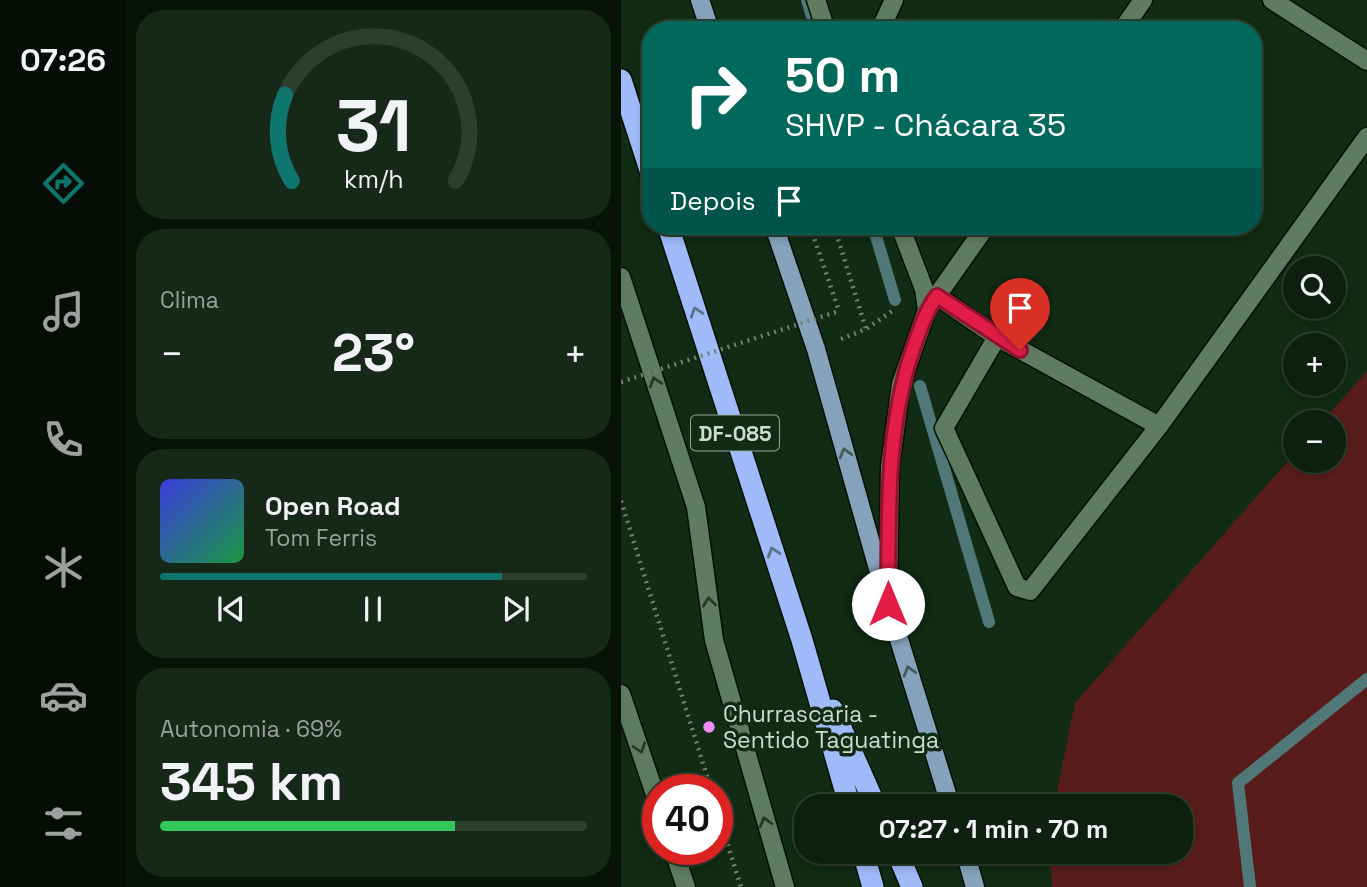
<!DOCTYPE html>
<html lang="pt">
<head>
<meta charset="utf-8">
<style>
  :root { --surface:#0d200f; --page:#162818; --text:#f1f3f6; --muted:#9aa39e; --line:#2d3e2f; --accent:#0f766e }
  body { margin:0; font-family:"Space Grotesk",sans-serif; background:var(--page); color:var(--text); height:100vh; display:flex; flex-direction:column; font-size:26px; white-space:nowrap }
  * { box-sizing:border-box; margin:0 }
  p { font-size:23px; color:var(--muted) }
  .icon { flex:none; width:38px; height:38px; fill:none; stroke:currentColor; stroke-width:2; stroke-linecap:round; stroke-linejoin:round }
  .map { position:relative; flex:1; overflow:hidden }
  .panel { display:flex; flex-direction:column; gap:10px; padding:10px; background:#071208; width:495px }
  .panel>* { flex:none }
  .top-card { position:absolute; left:21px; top:21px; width:620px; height:214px; border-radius:28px; box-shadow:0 4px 10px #0003,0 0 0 2px var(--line); background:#00695c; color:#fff; overflow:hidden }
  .buttons { position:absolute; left:662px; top:256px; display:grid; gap:14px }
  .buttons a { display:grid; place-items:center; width:63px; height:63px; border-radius:50%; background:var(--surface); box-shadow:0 4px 10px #0003,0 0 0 2px var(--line); font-size:35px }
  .speed { position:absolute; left:21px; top:774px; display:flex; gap:14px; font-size:35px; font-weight:700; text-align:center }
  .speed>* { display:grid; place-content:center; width:91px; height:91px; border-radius:50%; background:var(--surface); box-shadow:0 4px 10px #0003,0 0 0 2px var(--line); line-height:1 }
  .speed .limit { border:10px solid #d22; background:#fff; color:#111 }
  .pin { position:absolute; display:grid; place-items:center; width:60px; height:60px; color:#fff; margin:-72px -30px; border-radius:50% 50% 50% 0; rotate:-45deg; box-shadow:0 0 7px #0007 }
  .pin .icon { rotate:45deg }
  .me { position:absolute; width:77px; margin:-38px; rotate:0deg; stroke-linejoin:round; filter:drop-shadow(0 0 5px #0008) }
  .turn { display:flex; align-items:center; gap:24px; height:147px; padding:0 28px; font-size:32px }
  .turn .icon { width:91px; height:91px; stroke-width:2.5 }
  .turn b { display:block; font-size:49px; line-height:60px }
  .then { display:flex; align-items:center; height:66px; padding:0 28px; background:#0003; gap:14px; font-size:26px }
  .big { font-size:52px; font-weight:700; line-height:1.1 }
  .panel .widget { flex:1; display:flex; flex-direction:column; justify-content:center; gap:10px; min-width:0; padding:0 24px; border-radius:28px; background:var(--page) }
  .panel .dial { align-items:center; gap:0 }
  .dial svg { height:182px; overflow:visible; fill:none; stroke:var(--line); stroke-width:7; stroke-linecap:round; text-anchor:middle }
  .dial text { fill:var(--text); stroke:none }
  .song { display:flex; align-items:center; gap:21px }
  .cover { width:84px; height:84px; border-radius:10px; background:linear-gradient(135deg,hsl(240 70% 55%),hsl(140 70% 35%)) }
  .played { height:7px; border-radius:4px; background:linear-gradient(90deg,var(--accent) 80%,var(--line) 80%) }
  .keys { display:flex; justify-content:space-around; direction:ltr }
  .heat { display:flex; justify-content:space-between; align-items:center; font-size:38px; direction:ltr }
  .charge { height:10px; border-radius:5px; background:linear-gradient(90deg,#34c759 69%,var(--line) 0) }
  .trip { position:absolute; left:173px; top:794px; width:399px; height:70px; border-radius:28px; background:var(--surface); box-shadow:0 4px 10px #0003,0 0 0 2px var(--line); font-weight:700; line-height:70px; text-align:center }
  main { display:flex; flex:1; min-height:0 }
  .dock { display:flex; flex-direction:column; width:126px; justify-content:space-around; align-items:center; background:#050d06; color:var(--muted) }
  .dock .icon { width:49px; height:49px }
  .dock .active { color:var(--accent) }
  .dock b { font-size:32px; color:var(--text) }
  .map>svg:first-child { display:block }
</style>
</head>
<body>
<main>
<nav class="dock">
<b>07:26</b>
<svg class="icon active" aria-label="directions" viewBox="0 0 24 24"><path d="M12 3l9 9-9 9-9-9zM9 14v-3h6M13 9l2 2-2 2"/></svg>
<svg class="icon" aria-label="music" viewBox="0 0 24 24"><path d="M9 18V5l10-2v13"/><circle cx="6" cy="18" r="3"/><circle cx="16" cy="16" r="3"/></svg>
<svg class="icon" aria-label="phone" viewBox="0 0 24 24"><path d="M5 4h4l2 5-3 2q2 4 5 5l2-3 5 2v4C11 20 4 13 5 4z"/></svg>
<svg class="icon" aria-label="climate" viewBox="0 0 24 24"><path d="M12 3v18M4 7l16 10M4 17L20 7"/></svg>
<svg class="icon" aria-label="car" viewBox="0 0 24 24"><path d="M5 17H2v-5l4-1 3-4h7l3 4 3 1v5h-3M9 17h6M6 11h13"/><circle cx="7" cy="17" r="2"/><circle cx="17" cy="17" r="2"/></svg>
<svg class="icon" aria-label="filters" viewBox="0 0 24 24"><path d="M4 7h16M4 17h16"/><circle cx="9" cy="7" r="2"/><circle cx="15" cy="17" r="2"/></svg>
</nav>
<section class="panel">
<div class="widget dial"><svg viewBox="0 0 100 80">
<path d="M14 69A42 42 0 1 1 86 69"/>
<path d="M14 69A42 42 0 0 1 11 31" stroke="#0f766e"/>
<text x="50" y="56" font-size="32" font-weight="700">31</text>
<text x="50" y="72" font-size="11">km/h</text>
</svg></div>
<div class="widget"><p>Clima</p>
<div class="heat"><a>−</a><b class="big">23°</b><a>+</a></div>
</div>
<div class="widget">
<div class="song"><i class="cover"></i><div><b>Open Road</b><p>Tom Ferris</p></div></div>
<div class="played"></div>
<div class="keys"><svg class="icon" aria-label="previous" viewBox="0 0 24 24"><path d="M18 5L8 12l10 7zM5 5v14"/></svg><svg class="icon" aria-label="pause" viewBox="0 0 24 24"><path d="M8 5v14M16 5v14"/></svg><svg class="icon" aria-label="next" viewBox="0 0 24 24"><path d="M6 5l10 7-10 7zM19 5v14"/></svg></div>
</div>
<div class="widget"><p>Autonomia · 69%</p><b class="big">345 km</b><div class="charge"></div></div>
</section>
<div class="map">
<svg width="746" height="887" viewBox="0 0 746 887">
  <rect width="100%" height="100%" fill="#112b14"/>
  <path fill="#581d1a" d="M 746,371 L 746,887 L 431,887 L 429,852 L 560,852 L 560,807 L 433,807 L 454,703 L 674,453 L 674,460 L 712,460 L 712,422 L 701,422 Z"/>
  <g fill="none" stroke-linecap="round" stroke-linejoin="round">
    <path stroke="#507878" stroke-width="12" d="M 186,0 L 195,30
      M 252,226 L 274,300
      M 299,386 L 368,622
      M 629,887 L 617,783 L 746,679"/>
    <g stroke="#001301" stroke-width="21">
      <path id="service" d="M 651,0 L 746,61
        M 0,277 L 75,507 L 93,640 L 164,887
        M 316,296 L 376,337 L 538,426 L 746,137
        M 376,337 L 323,428 L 396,587 L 409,591 L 538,426
        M 0,694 L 37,803
        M 52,849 L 65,887"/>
    </g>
    <g stroke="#001301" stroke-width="21">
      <path id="minor" d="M 259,30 L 273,0
        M 501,30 L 522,0
        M 306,310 L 365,226"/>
    </g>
    <g stroke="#001301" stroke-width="21">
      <path id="tertiary" d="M 195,0 L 205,30
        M 267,597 L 269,467 L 280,384 L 306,310 L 303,289 L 279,226"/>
    </g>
    <g stroke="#001301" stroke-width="21">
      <path id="primary" d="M 79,0 L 89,30
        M 153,226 L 195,349 L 267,604 L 330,807
        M 344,852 L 354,887"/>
    </g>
    <g stroke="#001301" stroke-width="24">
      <path id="motorway" d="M 0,80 L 30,173
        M 47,226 L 181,640 L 229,807
        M 212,710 L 255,807
        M 242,852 L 252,887
        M 276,852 L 291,887"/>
    </g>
    <path stroke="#6e8370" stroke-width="4.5" stroke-dasharray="2 5" stroke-linecap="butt" d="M 189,226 L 218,311
      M 213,226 L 245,329
      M 220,339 L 245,329 L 274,309
      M 0,501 L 90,789
      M 96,811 L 120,887"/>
    <use href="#service" stroke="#5f7c61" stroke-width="18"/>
    <use href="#minor" stroke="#5f7c61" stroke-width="18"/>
    <use href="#tertiary" stroke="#5f7c61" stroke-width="18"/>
    <use href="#primary" stroke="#86a2bd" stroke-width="18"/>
    <use href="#motorway" stroke="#a0bbfa" stroke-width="21"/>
    <path stroke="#6e8370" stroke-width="4.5" stroke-dasharray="2 5" stroke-linecap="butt" d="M 0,382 L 218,311"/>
  </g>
  <defs><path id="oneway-chevron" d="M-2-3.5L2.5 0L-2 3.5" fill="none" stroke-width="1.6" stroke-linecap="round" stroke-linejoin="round" transform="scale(1.75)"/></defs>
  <g stroke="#587387">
    <use href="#oneway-chevron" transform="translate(75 312) rotate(-108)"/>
    <use href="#oneway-chevron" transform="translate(152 552) rotate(-108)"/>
  </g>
  <g stroke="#213b23">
    <use href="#oneway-chevron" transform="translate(34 382) rotate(-107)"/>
    <use href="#oneway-chevron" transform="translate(88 602) rotate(-97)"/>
    <use href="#oneway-chevron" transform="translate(19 748) rotate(72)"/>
    <use href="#oneway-chevron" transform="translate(144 822) rotate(-106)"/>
  </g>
  <g stroke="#405b58">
    <use href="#oneway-chevron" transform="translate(224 453) rotate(-106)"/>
    <use href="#oneway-chevron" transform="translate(288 671) rotate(-107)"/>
  </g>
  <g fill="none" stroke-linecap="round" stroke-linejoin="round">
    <g stroke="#92132f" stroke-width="18">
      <path id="route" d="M 267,604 C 268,518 264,431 292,349 C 299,330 304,312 316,296 L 399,350"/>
    </g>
    <use href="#route" stroke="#e11d48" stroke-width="12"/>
  </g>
  <circle fill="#f28af3" stroke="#112b14" stroke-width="2.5" cx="88" cy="727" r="7"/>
  <g text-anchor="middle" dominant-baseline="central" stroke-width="7" stroke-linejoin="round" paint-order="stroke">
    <rect fill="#112b14" stroke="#95a896" stroke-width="2" x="70" y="415.5" width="88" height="35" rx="5"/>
    <g font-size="21" font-weight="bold" fill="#cdddce">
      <text x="114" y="433">DF-085</text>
    </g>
    <g font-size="23" fill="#cdddce" stroke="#112b14" text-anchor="start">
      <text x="102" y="714">Churrascaria -<tspan x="102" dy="26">Sentido Taguatinga</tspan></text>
    </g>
  </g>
</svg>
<div class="buttons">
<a><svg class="icon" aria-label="search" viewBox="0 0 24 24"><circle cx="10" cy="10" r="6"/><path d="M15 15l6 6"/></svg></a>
<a>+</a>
<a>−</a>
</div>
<div class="speed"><div class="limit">40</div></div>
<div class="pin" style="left:399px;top:350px;background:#d93025"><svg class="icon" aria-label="arrive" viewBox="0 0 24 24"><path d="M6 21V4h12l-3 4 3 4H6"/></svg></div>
<svg class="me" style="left:267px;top:604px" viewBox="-20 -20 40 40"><circle r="19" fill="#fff"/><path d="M0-13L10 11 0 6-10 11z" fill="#e11d48"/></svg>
<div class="trip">07:27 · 1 min · 70 m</div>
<div class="top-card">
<div class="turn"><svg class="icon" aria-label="right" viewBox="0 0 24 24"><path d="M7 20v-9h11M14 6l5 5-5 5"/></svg><div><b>50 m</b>SHVP - Chácara 35</div></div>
<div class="then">Depois<svg class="icon" aria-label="arrive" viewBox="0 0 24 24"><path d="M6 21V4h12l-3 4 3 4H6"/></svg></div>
</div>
</div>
</main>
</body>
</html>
